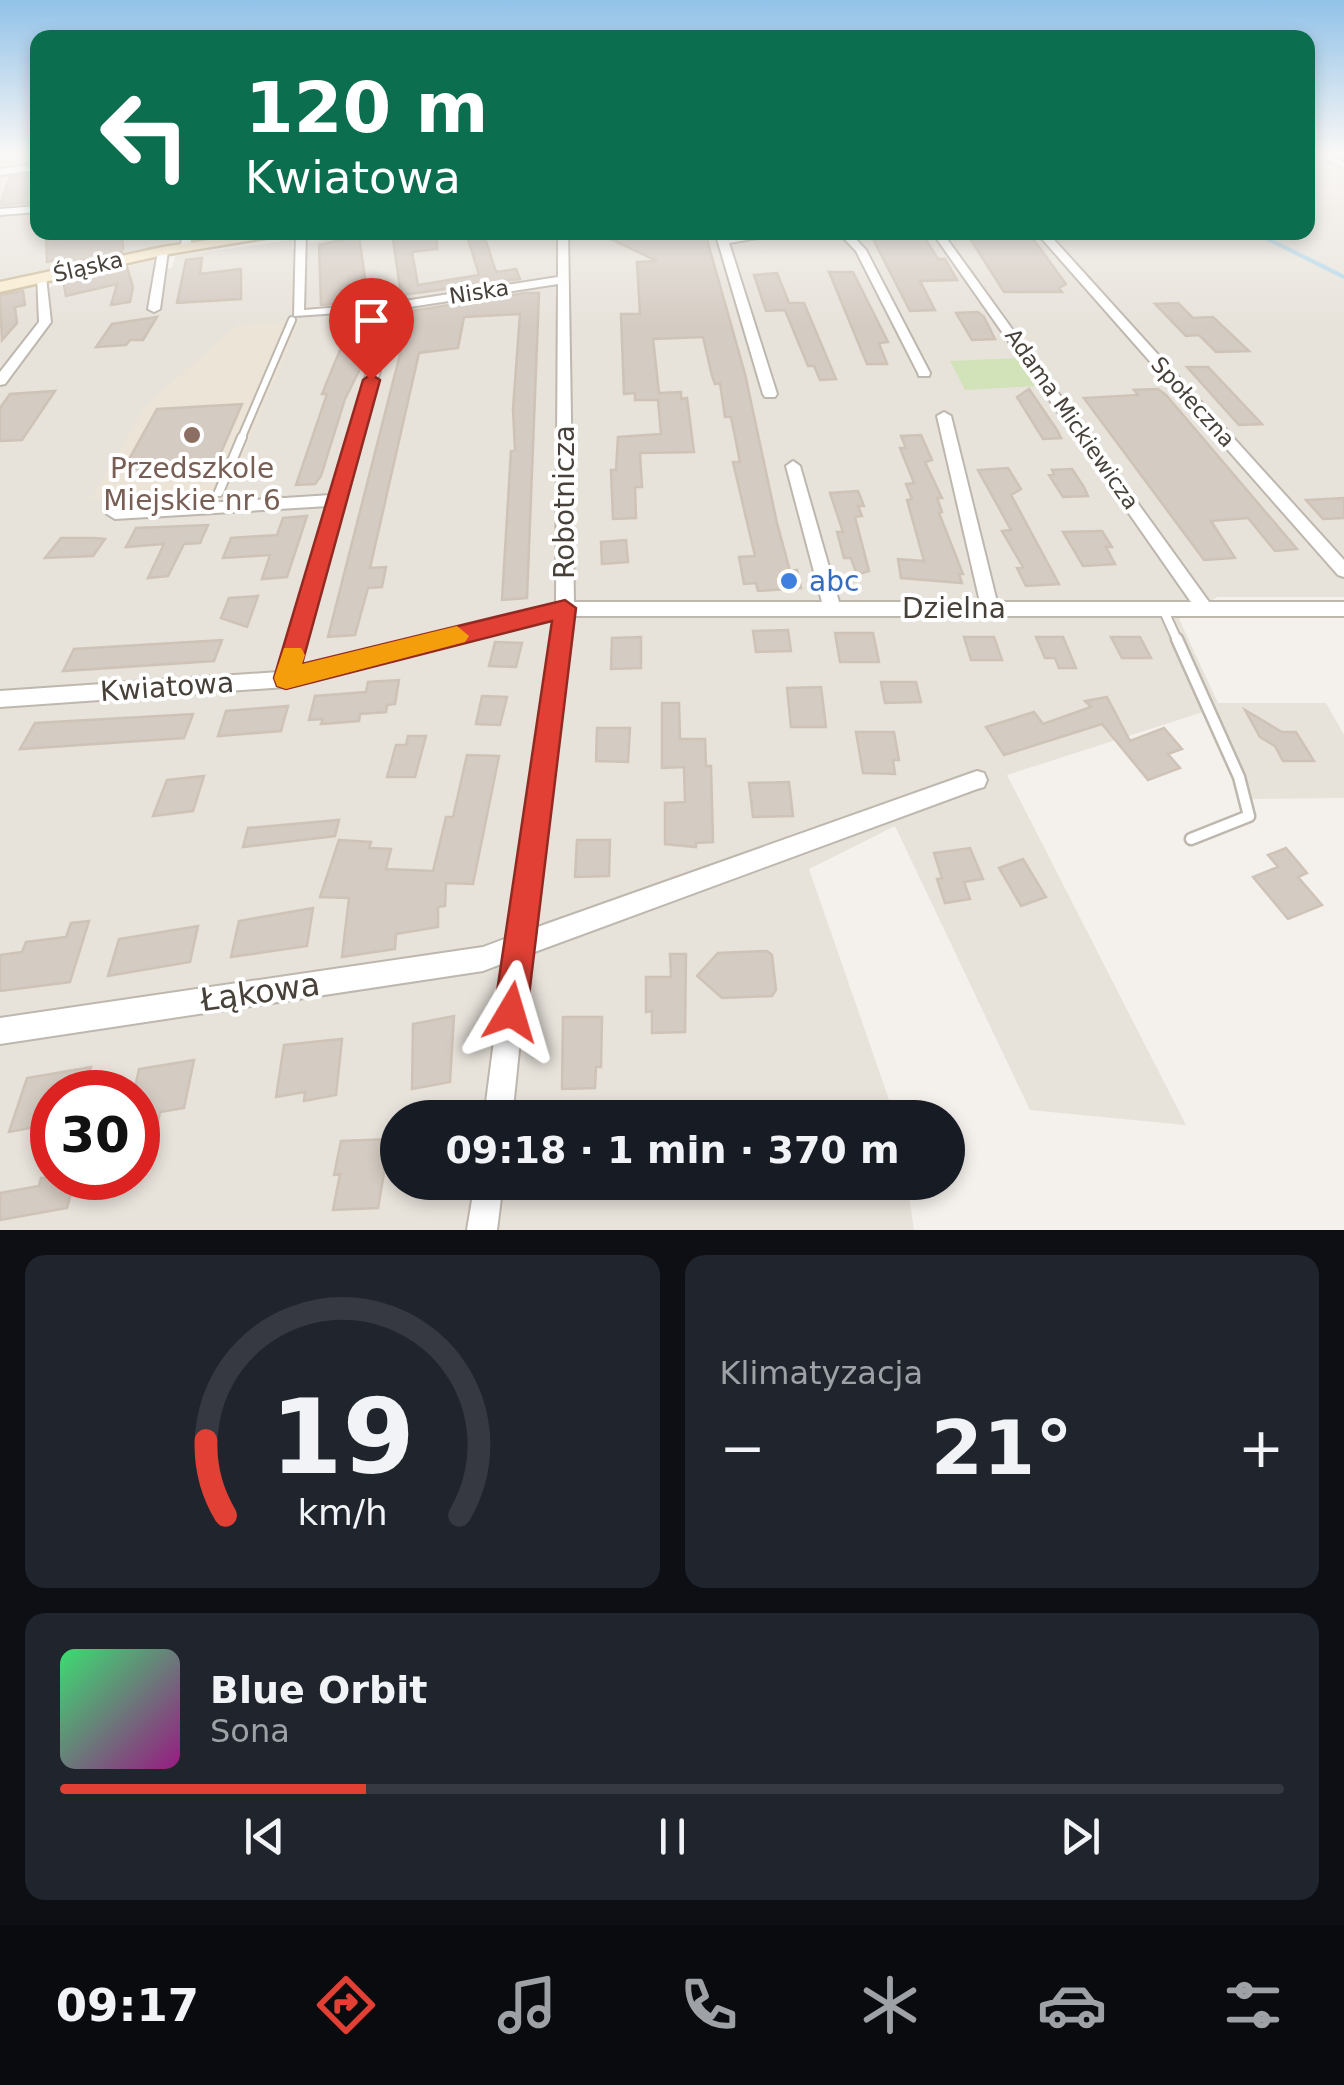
<!DOCTYPE html>
<html lang="pl">
<head>
<meta charset="utf-8">
<style>
  :root { --surface:#171b24; --page:#20242c; --text:#f1f3f6; --muted:#9ea1a6; --line:#363941; --accent:#e24034 }
  body { margin:0; font-family:"DejaVu Sans",sans-serif; background:var(--page); color:var(--text); height:100vh; display:flex; flex-direction:column; font-size:38px; white-space:nowrap }
  * { box-sizing:border-box; margin:0 }
  p { font-size:32px; color:var(--muted) }
  .icon { flex:none; width:55px; height:55px; fill:none; stroke:currentColor; stroke-width:2; stroke-linecap:round; stroke-linejoin:round }
  .map { position:relative; height:1230px; overflow:hidden }
  .panel { display:flex; flex-direction:column; gap:25px; padding:25px; background:#0d0f14; flex:1 }
  .panel>* { flex:none }
  .hud { position:absolute; left:30px; top:30px; width:1285px; height:210px; border-radius:20px; box-shadow:0 5px 15px #0003; background:#0b6e4f; color:#fff; overflow:hidden }
  .speed { position:absolute; left:30px; top:1070px; display:flex; gap:20px; font-size:50px; font-weight:700; text-align:center }
  .speed>* { display:grid; place-content:center; width:130px; height:130px; border-radius:50%; background:var(--surface); box-shadow:0 5px 15px #0003; line-height:1 }
  .speed .limit { border:15px solid #d22; background:#fff; color:#111 }
  .pin { position:absolute; display:grid; place-items:center; width:85px; height:85px; color:#fff; margin:-102px -42px; border-radius:50% 50% 50% 0; rotate:-45deg; box-shadow:0 0 10px #0007 }
  .pin .icon { rotate:45deg }
  .me { position:absolute; width:110px; margin:-55px; rotate:7deg; stroke-linejoin:round; filter:drop-shadow(0 0 8px #0008) }
  .turn { display:flex; align-items:center; gap:35px; height:210px; padding:0 50px; font-size:45px }
  .turn .icon { width:130px; height:130px; stroke-width:2.5 }
  .turn b { display:block; font-size:70px; line-height:85px }
  .big { font-size:75px; font-weight:700; line-height:1.1 }
  .panel .card { flex:1; display:flex; flex-direction:column; justify-content:center; gap:15px; min-width:0; padding:0 35px; border-radius:20px; background:var(--page) }
  .panel .dial { align-items:center; gap:0 }
  .dial svg { height:260px; overflow:visible; fill:none; stroke:var(--line); stroke-width:7; stroke-linecap:round; text-anchor:middle }
  .dial text { fill:var(--text); stroke:none }
  .song { display:flex; align-items:center; gap:30px }
  .cover { width:120px; height:120px; border-radius:15px; background:linear-gradient(135deg,hsl(140 70% 55%),hsl(310 70% 35%)) }
  .played { height:10px; border-radius:5px; background:linear-gradient(90deg,var(--accent) 25%,var(--line) 25%) }
  .keys { display:flex; justify-content:space-around; direction:ltr }
  .heat { display:flex; justify-content:space-between; align-items:center; font-size:55px; direction:ltr }
  .panel .tiles { flex:1; display:grid; gap:25px; grid-template-columns:1fr 1fr }
  .card:last-child { grid-column:span 2 }
  .trip { position:absolute; left:380px; top:1100px; width:585px; height:100px; border-radius:50px; background:var(--surface); box-shadow:0 5px 15px #0003; font-weight:700; line-height:100px; text-align:center }
  .tab-bar { display:flex; height:160px; justify-content:space-around; align-items:center; background:#090b0e; color:var(--muted) }
  .tab-bar .icon { width:70px; height:70px }
  .tab-bar .current { color:var(--accent) }
  .tab-bar b { font-size:45px; color:var(--text) }
  .map>svg:first-child { display:block }
</style>
</head>
<body>
<div class="map">
<svg width="1344" height="1230" viewBox="0 0 1344 1230">
  <rect width="100%" height="100%" fill="#f4f0eb"/>
  <path fill="#e7e2da" fill-rule="evenodd" d="M 0,155 L 37,155 L 38,232 L 180,233 L 179,241 L 0,279 Z
    M 1308,155 L 1344,155 L 1344,597 L 1218,597 L 1179,619 L 1218,703 L 1326,703 L 1344,735 L 1344,798 L 1241,799 L 1203,712 L 1007,775 L 1186,1125 L 1030,1110 L 895,826 L 809,869 L 895,1117 L 398,1118 L 398,1182 L 907,1183 L 914,1230 L 0,1230 L 0,295 L 34,287 L 35,291 L 153,260 L 153,271 L 172,268 L 175,256 L 292,240 L 292,249 L 308,248 L 308,243 L 373,232 L 1308,232 ZM 52,1092 L 138,1092 L 138,1178 L 52,1178 Z"/>
  <path fill="#ebe4d7" d="M 300,320 L 228,491 L 91,499 L 145,407 L 225,335 L 238,325 Z"/>
  <path fill="#d3e3b9" d="M 1020,358 L 1038,386 L 965,390 L 950,361 Z"/>
  <g fill="none" stroke-linecap="round" stroke-linejoin="round">
    <path stroke="#afd6e9" stroke-width="4" d="M 1254,232 L 1344,277"/>
  </g>
  <path fill="#d4cbc2" stroke="#cec3b6" stroke-width="2.5" d="M 38,174 L 38,202 L 0,205 L 10,177 Z
    M 46,232 L 122,232 L 123,247 L 122,252 L 60,265 L 59,259 L 47,262 Z
    M 392,232 L 436,232 L 437,249 L 412,252 L 418,285 L 479,275 L 466,232 L 483,232 L 496,272 L 516,269 L 520,279 L 401,295 Z
    M 596,232 L 706,236 L 745,374 L 777,523 L 790,571 L 797,570 L 801,588 L 758,591 L 756,583 L 744,584 L 739,557 L 755,556 L 733,462 L 740,462 L 731,417 L 725,417 L 720,383 L 715,384 L 712,376 L 703,337 L 653,339 L 659,393 L 681,392 L 681,399 L 687,398 L 694,452 L 640,453 L 642,487 L 635,487 L 636,518 L 613,519 L 611,470 L 616,470 L 618,437 L 661,434 L 658,400 L 635,400 L 635,393 L 624,394 L 621,314 L 640,314 L 637,262 L 657,261 Z
    M 966,232 L 1028,232 L 1066,284 L 1059,288 L 1062,292 L 1004,292 Z
    M 923,235 L 938,259 L 945,259 L 957,280 L 920,281 L 935,310 L 910,311 L 872,237 Z
    M 359,236 L 367,292 L 384,290 L 380,300 L 321,305 L 319,245 Z
    M 202,258 L 200,274 L 241,269 L 241,299 L 177,303 L 186,260 Z
    M 127,267 L 133,287 L 130,302 L 111,305 L 117,284 L 66,296 L 63,281 Z
    M 829,272 L 853,272 L 888,342 L 879,343 L 887,364 L 867,364 Z
    M 777,273 L 789,303 L 804,303 L 836,379 L 820,380 L 814,366 L 808,366 L 785,310 L 766,311 L 754,275 Z
    M 23,291 L 25,305 L 15,307 L 17,323 L 2,340 L 0,295 Z
    M 525,293 L 539,293 L 527,598 L 502,600 L 511,451 L 515,450 L 513,409 L 520,314 L 464,317 L 458,348 L 419,353 L 370,568 L 386,567 L 382,587 L 368,588 L 355,635 L 328,637 L 411,311 Z
    M 1178,303 L 1193,318 L 1213,317 L 1249,351 L 1216,352 L 1199,335 L 1186,336 L 1155,304 Z
    M 978,312 L 984,317 L 995,339 L 972,340 L 956,313 Z
    M 376,314 L 361,367 L 345,399 L 321,476 L 315,484 L 296,485 L 327,394 L 322,394 L 354,316 Z
    M 157,317 L 143,340 L 130,340 L 126,345 L 96,347 L 112,324 Z
    M 1187,367 L 1208,367 L 1262,424 L 1239,425 Z
    M 1029,389 L 1057,430 L 1061,438 L 1043,439 L 1017,397 Z
    M 1158,389 L 1166,395 L 1297,549 L 1275,551 L 1248,518 L 1211,521 L 1235,558 L 1204,560 L 1084,398 L 1138,395 L 1134,390 Z
    M 55,391 L 22,440 L 0,441 L 0,408 L 10,394 Z
    M 242,404 L 216,464 L 123,470 L 157,409 Z
    M 921,435 L 932,460 L 925,462 L 942,498 L 937,498 L 942,512 L 939,513 L 963,574 L 959,574 L 962,583 L 901,578 L 898,559 L 924,561 L 907,500 L 912,499 L 906,484 L 914,483 L 900,448 L 906,448 L 901,436 Z
    M 1008,468 L 1021,489 L 1011,495 L 1059,584 L 1026,586 L 1017,568 L 1023,567 L 1002,531 L 1011,530 L 978,470 Z
    M 1072,469 L 1084,487 L 1088,496 L 1063,497 L 1049,475 L 1054,474 L 1052,470 Z
    M 858,491 L 864,506 L 858,506 L 862,516 L 855,517 L 869,571 L 857,575 L 851,558 L 844,558 L 837,532 L 843,532 L 830,493 Z
    M 1344,498 L 1344,518 L 1323,519 L 1306,500 Z
    M 307,516 L 287,577 L 262,579 L 270,555 L 223,558 L 231,538 L 277,535 L 283,518 Z
    M 208,525 L 200,543 L 184,544 L 168,576 L 148,578 L 164,544 L 126,547 L 136,528 Z
    M 1102,531 L 1112,547 L 1106,547 L 1115,564 L 1083,566 L 1063,532 Z
    M 61,538 L 94,538 L 105,539 L 93,556 L 45,558 Z
    M 626,540 L 628,562 L 602,564 L 601,542 Z
    M 258,596 L 247,627 L 221,618 L 229,598 Z
    M 788,630 L 791,651 L 756,652 L 753,631 Z
    M 835,633 L 873,633 L 879,662 L 840,662 Z
    M 641,637 L 641,668 L 611,669 L 612,638 Z
    M 964,637 L 994,637 L 1002,660 L 971,660 Z
    M 1036,637 L 1063,637 L 1076,668 L 1059,668 L 1055,658 L 1045,658 Z
    M 1111,637 L 1140,637 L 1151,658 L 1122,658 Z
    M 222,640 L 214,661 L 63,671 L 74,649 Z
    M 495,642 L 522,643 L 516,667 L 489,666 Z
    M 399,680 L 395,704 L 387,705 L 386,712 L 360,714 L 359,721 L 321,724 L 323,719 L 309,720 L 315,696 L 366,692 L 368,682 Z
    M 881,682 L 916,682 L 921,702 L 885,703 Z
    M 821,687 L 826,727 L 791,727 L 787,688 Z
    M 482,696 L 507,697 L 500,725 L 476,724 Z
    M 1107,697 L 1130,741 L 1164,728 L 1182,749 L 1168,754 L 1180,768 L 1148,780 L 1102,724 L 1004,755 L 986,727 L 1034,712 L 1043,724 L 1091,707 L 1085,701 Z
    M 662,703 L 679,703 L 680,739 L 705,739 L 706,766 L 711,766 L 713,842 L 696,843 L 696,847 L 665,844 L 665,803 L 685,802 L 684,767 L 662,768 Z
    M 288,706 L 281,731 L 218,736 L 226,711 Z
    M 1245,710 L 1282,732 L 1296,732 L 1314,761 L 1283,761 L 1275,746 L 1260,737 Z
    M 193,714 L 184,738 L 20,749 L 35,723 Z
    M 597,728 L 630,728 L 628,762 L 596,761 Z
    M 856,732 L 894,732 L 899,760 L 893,760 L 895,774 L 863,773 Z
    M 408,736 L 426,736 L 415,777 L 387,777 L 396,745 L 406,745 Z
    M 467,755 L 499,756 L 473,884 L 446,883 L 445,906 L 438,907 L 438,927 L 396,934 L 395,949 L 342,957 L 349,898 L 320,897 L 339,840 L 371,842 L 369,848 L 391,849 L 386,869 L 433,871 L 446,817 L 453,817 Z
    M 204,776 L 193,811 L 153,816 L 167,780 Z
    M 789,782 L 793,816 L 753,817 L 749,783 Z
    M 339,820 L 335,836 L 243,847 L 248,828 Z
    M 577,840 L 610,840 L 609,876 L 575,877 Z
    M 970,848 L 983,879 L 964,882 L 970,899 L 945,903 L 937,879 L 942,878 L 934,853 Z
    M 1286,848 L 1307,873 L 1298,877 L 1322,905 L 1288,919 L 1253,877 L 1278,867 L 1268,855 Z
    M 1023,859 L 1046,897 L 1021,906 L 999,868 Z
    M 313,908 L 307,946 L 231,957 L 239,921 Z
    M 89,921 L 70,982 L 0,991 L 0,955 L 22,952 L 26,942 L 66,937 L 71,923 Z
    M 198,926 L 190,962 L 108,976 L 119,939 Z
    M 767,951 L 772,955 L 776,990 L 772,996 L 722,998 L 697,976 L 718,953 Z
    M 670,954 L 686,954 L 685,1032 L 652,1033 L 652,1011 L 646,1012 L 646,977 L 671,977 Z
    M 454,1016 L 450,1082 L 412,1089 L 413,1024 Z
    M 563,1017 L 602,1017 L 601,1067 L 596,1067 L 595,1088 L 562,1089 Z
    M 342,1039 L 336,1095 L 304,1101 L 305,1092 L 276,1097 L 284,1045 Z
    M 194,1060 L 184,1108 L 160,1112 L 157,1127 L 138,1131 L 138,1092 L 134,1092 L 139,1069 Z
    M 91,1067 L 84,1092 L 52,1092 L 52,1124 L 9,1132 L 27,1078 Z
    M 390,1139 L 378,1208 L 333,1210 L 340,1174 L 334,1175 L 341,1141 Z
    M 41,1178 L 75,1178 L 67,1208 L 0,1220 L 0,1193 L 39,1186 Z"/>
  <g fill="none" stroke-linecap="round" stroke-linejoin="round">
    <g stroke="#beb7ae" stroke-width="10">
      <path id="lane-far2" d="M 241,439 L 292,320"/>
    </g>
    <g stroke="#beb7ae" stroke-width="12">
      <path id="lane-far1" d="M 219,492 L 242,437
        M 1163,609 L 1178,642"/>
    </g>
    <g stroke="#beb7ae" stroke-width="15">
      <path id="lane" d="M 1177,639 L 1239,777 L 1249,816 L 1191,839"/>
    </g>
    <g stroke="#beb7ae" stroke-width="4">
      <path id="street" d="M 0,155 L 7,155 L 0,161 Z
        M 1318,155 L 1329,155 L 1344,162 L 1344,168 Z
        M 38,164 L 38,170 L 0,175 L 0,169 Z
        M 38,206 L 38,212 L 0,215 L 0,209 Z
        M 182,232 L 192,232 L 190,250 L 181,248 Z
        M 296,232 L 306,232 L 304,310 L 392,303 L 558,277 L 558,232 L 568,232 L 574,602 L 822,602 L 786,466 L 793,461 L 800,466 L 839,602 L 980,602 L 937,416 L 944,412 L 951,416 L 997,602 L 1191,602 L 932,232 L 942,232 L 1209,602 L 1344,602 L 1344,616 L 573,616 L 532,929 L 977,771 L 984,773 L 987,780 L 984,787 L 977,789 L 529,954 L 512,1118 L 484,1118 L 504,963 L 483,971 L 0,1044 L 0,1018 L 483,947 L 507,938 L 555,618 L 286,687 L 0,707 L 0,691 L 279,672 L 328,506 L 115,519 L 107,514 L 115,509 L 331,495 L 385,310 L 294,316 ZM 558,284 L 556,604 L 298,668 L 397,309 Z
        M 715,232 L 725,232 L 727,237 L 762,232 L 792,232 L 729,243 L 777,394 L 775,397 L 765,397 L 763,394 Z
        M 838,232 L 849,232 L 866,250 L 930,373 L 929,376 L 919,376 L 918,373 L 856,251 Z
        M 1036,232 L 1047,232 L 1344,560 L 1344,577 L 1338,575 Z
        M 163,248 L 168,251 L 160,309 L 154,312 L 148,309 L 158,251 Z
        M 37,275 L 46,277 L 51,322 L 5,384 L 0,385 L 0,372 L 39,322 Z
        M 475,1182 L 503,1182 L 497,1230 L 467,1230 Z"/>
    </g>
    <g stroke="#cebea0" stroke-width="5">
      <path id="secondary" d="M 260,232 L 301,232 L 163,255 L 0,292 L 0,282 L 163,247 Z"/>
    </g>
    <use href="#lane-far2" stroke="#fff" stroke-width="6"/>
    <use href="#lane-far1" stroke="#fff" stroke-width="8"/>
    <use href="#lane" stroke="#fff" stroke-width="10"/>
    <use href="#street" fill="#fff" fill-rule="evenodd"/>
    <use href="#secondary" fill="#f9ecd0" fill-rule="evenodd"/>
  </g>
  <linearGradient id="sky" x2="0" y2="1"><stop stop-color="#91c2e8"/><stop offset="0.47" stop-color="#faf8f6"/><stop offset="1" stop-color="#faf8f6" stop-opacity="0"/></linearGradient>
  <rect width="1344" height="327" fill="url(#sky)"/>
  <path fill="#e24034" stroke="#932a22" stroke-width="2.5" d="M 371,374 L 380,380 L 302,664 L 565,600 L 576,608 L 527,1012 L 522,1024 L 511,1029 L 499,1024 L 494,1012 L 552,621 L 286,689 L 277,686 L 274,678 L 363,380 Z"/>
  <path fill="#f59e0b" d="M 457,626 L 469,636 L 465,642 L 286,689 L 277,686 L 274,678 L 284,648 L 301,648 L 305,655 L 302,664 Z"/>
  <circle fill="#8d6e63" stroke="#fff" stroke-width="4" cx="192" cy="435" r="10"/>
  <circle fill="#3f7fe0" stroke="#fff" stroke-width="4" cx="789" cy="581" r="10"/>
  <g text-anchor="middle" dominant-baseline="central" stroke-width="8" stroke-linejoin="round" paint-order="stroke">
    <g font-size="22" fill="#47413a" stroke="#fff">
      <text transform="translate(88 267) rotate(-13)">Śląska</text>
      <text transform="translate(479 292) rotate(-9)">Niska</text>
      <text transform="translate(1193 402) rotate(48)">Społeczna</text>
      <text transform="translate(1072 419) rotate(55)">Adama Mickiewicza</text>
    </g>
    <g font-size="28" fill="#785e54" stroke="#fff">
      <text x="192" y="468">Przedszkole<tspan x="192" dy="32">Miejskie nr 6</tspan></text>
    </g>
    <g font-size="28" fill="#47413a" stroke="#fff">
      <text transform="translate(564 502) rotate(-90)">Robotnicza</text>
      <text x="954" y="608">Dzielna</text>
      <text transform="translate(167 687) rotate(-4)">Kwiatowa</text>
    </g>
    <g font-size="28" fill="#366cbe" stroke="#fff" text-anchor="start">
      <text x="809" y="581">abc</text>
    </g>
    <g font-size="32" fill="#47413a" stroke="#fff">
      <text transform="translate(260 992) rotate(-8)">Łąkowa</text>
    </g>
  </g>
</svg>
<div class="speed"><div class="limit">30</div></div>
<div class="pin" style="left:371px;top:380px;background:#d93025"><svg class="icon" aria-label="arrive" viewBox="0 0 24 24"><path d="M6 21V4h12l-3 4 3 4H6"/></svg></div>
<svg class="me" style="left:511px;top:1012px" viewBox="-20 -20 40 40"><path d="M0-17L14 15 0 8-14 15z" fill="#e24034" stroke="#fff" stroke-width="4"/></svg>
<div class="trip">09:18 · 1 min · 370 m</div>
<div class="hud">
<div class="turn"><svg class="icon" aria-label="left" viewBox="0 0 24 24"><path d="M17 20v-9H6M10 6l-5 5 5 5"/></svg><div><b>120 m</b>Kwiatowa</div></div>
</div>
</div>
<section class="panel">
<div class="tiles">
<div class="card dial"><svg viewBox="0 0 100 80">
<path d="M14 69A42 42 0 1 1 86 69"/>
<path d="M14 69A42 42 0 0 1 8 46" stroke="#e24034"/>
<text x="50" y="56" font-size="32" font-weight="700">19</text>
<text x="50" y="72" font-size="11">km/h</text>
</svg></div>
<div class="card"><p>Klimatyzacja</p>
<div class="heat"><a>−</a><b class="big">21°</b><a>+</a></div>
</div>
<div class="card">
<div class="song"><i class="cover"></i><div><b>Blue Orbit</b><p>Sona</p></div></div>
<div class="played"></div>
<div class="keys"><svg class="icon" aria-label="previous" viewBox="0 0 24 24"><path d="M18 5L8 12l10 7zM5 5v14"/></svg><svg class="icon" aria-label="pause" viewBox="0 0 24 24"><path d="M8 5v14M16 5v14"/></svg><svg class="icon" aria-label="next" viewBox="0 0 24 24"><path d="M6 5l10 7-10 7zM19 5v14"/></svg></div>
</div>
</div>
</section>
<nav class="tab-bar">
<b>09:17</b>
<svg class="icon current" aria-label="directions" viewBox="0 0 24 24"><path d="M12 3l9 9-9 9-9-9zM9 14v-3h6M13 9l2 2-2 2"/></svg>
<svg class="icon" aria-label="music" viewBox="0 0 24 24"><path d="M9 18V5l10-2v13"/><circle cx="6" cy="18" r="3"/><circle cx="16" cy="16" r="3"/></svg>
<svg class="icon" aria-label="phone" viewBox="0 0 24 24"><path d="M5 4h4l2 5-3 2q2 4 5 5l2-3 5 2v4C11 20 4 13 5 4z"/></svg>
<svg class="icon" aria-label="climate" viewBox="0 0 24 24"><path d="M12 3v18M4 7l16 10M4 17L20 7"/></svg>
<svg class="icon" aria-label="car" viewBox="0 0 24 24"><path d="M5 17H2v-5l4-1 3-4h7l3 4 3 1v5h-3M9 17h6M6 11h13"/><circle cx="7" cy="17" r="2"/><circle cx="17" cy="17" r="2"/></svg>
<svg class="icon" aria-label="filters" viewBox="0 0 24 24"><path d="M4 7h16M4 17h16"/><circle cx="9" cy="7" r="2"/><circle cx="15" cy="17" r="2"/></svg>
</nav>
</body>
</html>
